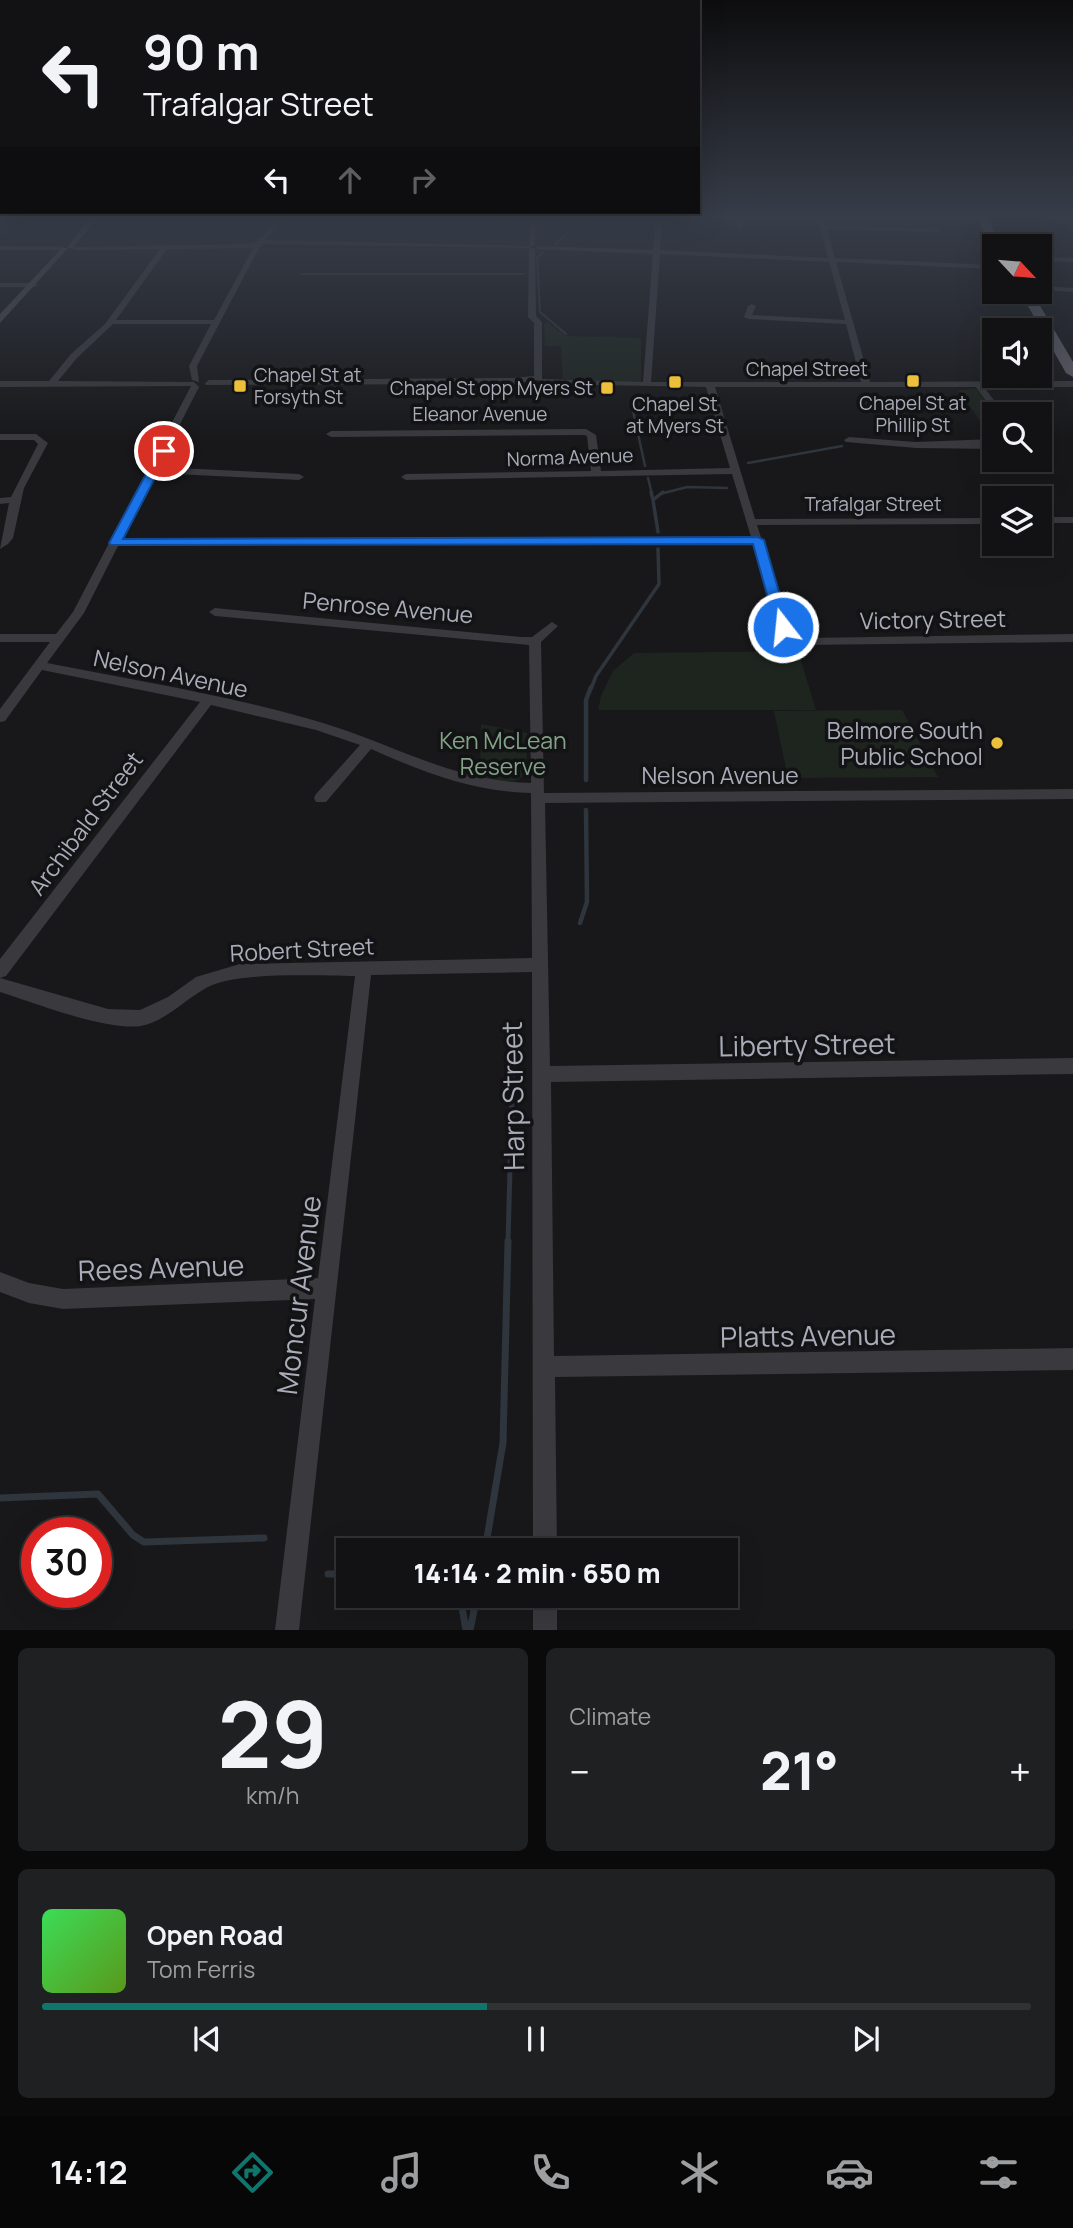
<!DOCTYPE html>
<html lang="en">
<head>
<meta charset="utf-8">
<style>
  :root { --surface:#121214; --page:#1f2022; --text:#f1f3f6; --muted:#9c9ea0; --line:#313234; --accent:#0f766e }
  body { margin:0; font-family:Manrope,sans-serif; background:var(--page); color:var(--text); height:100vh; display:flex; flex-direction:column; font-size:26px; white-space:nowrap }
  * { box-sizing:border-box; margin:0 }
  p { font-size:23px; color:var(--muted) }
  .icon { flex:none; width:38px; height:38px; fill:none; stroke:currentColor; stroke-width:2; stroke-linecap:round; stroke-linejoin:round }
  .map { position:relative; height:1630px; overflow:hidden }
  .details { display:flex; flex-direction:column; gap:18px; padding:18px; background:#0a0a0b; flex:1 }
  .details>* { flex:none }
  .banner { position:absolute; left:0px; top:0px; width:700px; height:214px; box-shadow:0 7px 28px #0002,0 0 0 2px var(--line); background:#121214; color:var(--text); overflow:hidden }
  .needle { width:46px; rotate:116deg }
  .buttons { position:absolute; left:982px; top:234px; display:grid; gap:14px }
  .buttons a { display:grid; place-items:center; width:70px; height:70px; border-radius:0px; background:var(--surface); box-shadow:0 7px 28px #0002,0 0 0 2px var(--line); font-size:35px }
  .speed { position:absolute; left:21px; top:1517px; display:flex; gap:14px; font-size:35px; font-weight:700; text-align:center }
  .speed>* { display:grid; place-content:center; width:91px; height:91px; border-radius:50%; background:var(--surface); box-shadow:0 7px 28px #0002,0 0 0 2px var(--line); line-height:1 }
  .speed .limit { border:10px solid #d22; background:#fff; color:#111 }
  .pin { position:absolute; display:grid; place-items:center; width:60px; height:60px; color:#fff; margin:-30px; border:4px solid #fff; border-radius:50%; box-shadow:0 2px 7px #0007 }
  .me { position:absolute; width:77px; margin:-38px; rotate:344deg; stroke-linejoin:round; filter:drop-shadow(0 0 5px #0008) }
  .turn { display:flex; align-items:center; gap:24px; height:147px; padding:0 28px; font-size:32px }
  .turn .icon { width:91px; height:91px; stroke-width:2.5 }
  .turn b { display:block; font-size:49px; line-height:60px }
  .lanes { display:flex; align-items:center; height:66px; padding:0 28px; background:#0003; justify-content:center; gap:35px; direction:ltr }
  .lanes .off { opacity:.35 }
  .big { font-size:52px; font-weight:800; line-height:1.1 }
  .details .widget { flex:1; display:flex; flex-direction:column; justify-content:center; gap:10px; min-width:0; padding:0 24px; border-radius:10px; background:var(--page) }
  .details .dial { align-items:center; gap:0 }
  .dial b { font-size:91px; line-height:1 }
  .song { display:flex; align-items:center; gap:21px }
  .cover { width:84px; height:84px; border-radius:10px; background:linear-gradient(135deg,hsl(130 70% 55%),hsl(90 70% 35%)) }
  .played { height:7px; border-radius:4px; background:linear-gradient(90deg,var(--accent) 45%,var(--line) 45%) }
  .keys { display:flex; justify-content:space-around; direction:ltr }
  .heat { display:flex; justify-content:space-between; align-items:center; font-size:38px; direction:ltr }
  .details .tiles { flex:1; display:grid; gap:18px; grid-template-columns:1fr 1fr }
  .widget:last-child { grid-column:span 2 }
  .trip { position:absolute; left:336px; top:1538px; width:402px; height:70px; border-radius:0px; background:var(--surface); box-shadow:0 7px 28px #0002,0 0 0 2px var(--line); font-weight:800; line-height:70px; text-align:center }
  .dock { display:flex; height:112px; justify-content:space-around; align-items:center; background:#070708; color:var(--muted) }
  .dock .icon { width:49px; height:49px }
  .dock .on { color:var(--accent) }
  .dock b { font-size:32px; color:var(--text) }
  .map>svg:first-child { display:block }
</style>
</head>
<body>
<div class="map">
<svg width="1073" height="1630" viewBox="0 0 1073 1630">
  <rect width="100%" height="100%" fill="#18181a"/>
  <path fill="#1e251f" d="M 547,322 L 566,336 L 641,338 L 641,383 L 563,379 L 561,346 L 545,346 L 544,325 Z
    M 977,389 L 995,415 L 994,440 L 958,390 Z
    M 798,651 L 816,710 L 598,710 L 601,696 L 613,671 L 634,653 Z
    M 902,710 L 938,777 L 788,778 L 774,711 Z
    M 481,724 L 527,733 C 527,779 529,788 480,778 Z"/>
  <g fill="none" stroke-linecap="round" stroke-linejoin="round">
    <path stroke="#2e353d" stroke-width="2" d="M 555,245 L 567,234
      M 543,252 L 537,258 L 540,312 L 566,334
      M 301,274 L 524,274"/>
    <path stroke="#2e353d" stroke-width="2.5" d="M 632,406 L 645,466
      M 748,463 L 842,446
      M 648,478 L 652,494
      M 660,494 L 687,487 L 727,488"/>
    <path stroke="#2e353d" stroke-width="3.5" d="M 651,492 L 653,500
      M 658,532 L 653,500 L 663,492
      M 591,689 L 596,676 L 659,584 L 658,549"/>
    <path stroke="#2e353d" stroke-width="4.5" d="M 586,780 L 586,700 L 591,687
      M 580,923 L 587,902 L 586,810"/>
    <path stroke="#2e353d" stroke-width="5" d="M 508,1242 L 513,1059"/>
    <path stroke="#2e353d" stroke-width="7" d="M 0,1498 L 98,1494 L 133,1535 L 144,1542 L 264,1538
      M 485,1550 L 503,1443 L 508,1241
      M 328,1574 L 348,1574
      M 460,1596 L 466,1630
      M 470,1630 L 477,1596"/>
    <path fill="#39393e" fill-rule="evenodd" d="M 0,215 L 97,215 L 98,216 L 95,218 L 0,218 Z
      M 281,215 L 288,215 L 265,240 L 529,246 L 531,215 L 537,215 L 535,245 L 530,248 L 535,249 L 536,316 L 542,322 L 542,379 L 643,382 L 653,254 L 538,249 L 536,246 L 653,250 L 656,215 L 662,215 L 660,250 L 828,258 L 817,215 L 823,215 L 826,225 L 938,229 L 940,232 L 827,229 L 835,258 L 994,265 L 994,269 L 836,262 L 870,382 L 1073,381 L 1073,387 L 984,387 L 1005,415 L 996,415 L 976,387 L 715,387 L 755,519 L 994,518 L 994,524 L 757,525 L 792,633 L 808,638 L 1073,634 L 1073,642 L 803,645 L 784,639 L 777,627 L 752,543 L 118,546 L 84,613 L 47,663 C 139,681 233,696 323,723 C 396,745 451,781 531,783 L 529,645 L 215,616 L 209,612 L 215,608 L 521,637 L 532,637 L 552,622 L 558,626 L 541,642 L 544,793 L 1073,789 L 1073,799 L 545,803 L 550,1066 L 1073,1058 L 1073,1074 L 551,1082 L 554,1356 L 1073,1348 L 1073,1370 L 555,1377 L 557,1550 L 533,1550 L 532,972 L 371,975 L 299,1630 L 275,1630 L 315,1299 L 63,1309 L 29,1303 L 0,1292 L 0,1272 L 29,1283 L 63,1289 L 318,1278 L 355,976 C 317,976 238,971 206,988 C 186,999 164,1022 141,1026 C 106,1031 35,1003 0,992 L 0,959 L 200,702 L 42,670 L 5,721 L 0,722 L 0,709 L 50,642 L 0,642 L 0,634 L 56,634 L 73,612 L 191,386 L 0,387 L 0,381 L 49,381 L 71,354 L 105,324 L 160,249 L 74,250 L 72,247 L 249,244 L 258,241 ZM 260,244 L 529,248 L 528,317 L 534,323 L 534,376 L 513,378 L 209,380 L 205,383 L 206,385 L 513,384 L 538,380 L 542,384 L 706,387 L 730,468 L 601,471 L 596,435 L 586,429 L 331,431 L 326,434 L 331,437 L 584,435 L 587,436 L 591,471 L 406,474 L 401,477 L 406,480 L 732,474 L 751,537 L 121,540 L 155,473 L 299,480 L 304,477 L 299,474 L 158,467 L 199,387 L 194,382 L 58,381 L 77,358 L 113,324 L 211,324 L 189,366 L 192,380 L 199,382 L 197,366 L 259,248 L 263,246 ZM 253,248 L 214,320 L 116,320 L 167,249 ZM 660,254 L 829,262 L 845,320 L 752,315 L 756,306 L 752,304 L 748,306 L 744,317 L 748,319 L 846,324 L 861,382 L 651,382 ZM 211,705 L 316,730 L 360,745 L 316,794 L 314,798 L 316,802 L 326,802 L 371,749 C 423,772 473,792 531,793 L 532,958 L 240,964 L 196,977 L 168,997 L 140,1010 L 108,1009 L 0,978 L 6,976 Z
      M 499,215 L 506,215 L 503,217 Z
      M 575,215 L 581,215 L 576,225 L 579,227 L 570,228 Z
      M 738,215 L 744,215 L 743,228 L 740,230 L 737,228 Z
      M 0,246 L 62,246 L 65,248 L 62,250 L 0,250 Z
      M 1040,257 L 1073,258 L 1073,262 L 1040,261 Z
      M 0,283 L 34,283 L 38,285 L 34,287 L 0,287 Z
      M 1040,286 L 1073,288 L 1073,292 L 1040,290 Z
      M 0,434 L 36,434 L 48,443 L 24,488 L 13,538 L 8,544 L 0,549 L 9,503 L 0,504 L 0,498 L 11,497 L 38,444 L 34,440 L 0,440 Z
      M 849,437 L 916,442 L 994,439 L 994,449 L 916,448 L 846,442 L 844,440 Z
      M 1040,517 L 1073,517 L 1073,523 L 1040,523 Z
      M 533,1596 L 557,1596 L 557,1630 L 533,1630 Z"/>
    <path fill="#47484e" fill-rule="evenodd" d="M 91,215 L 100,215 L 73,248 L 68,248 L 0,323 L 0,314 L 62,248 L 67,248 Z"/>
    <path fill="#5d5e66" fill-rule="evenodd" d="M 975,215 L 985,215 L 1004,247 L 994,248 Z
      M 1020,292 L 1032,292 L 1073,362 L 1073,377 L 1066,373 Z"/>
  </g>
  <linearGradient id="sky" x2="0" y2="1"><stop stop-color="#0d0d0e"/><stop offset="0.49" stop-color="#373d49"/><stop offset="1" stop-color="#373d49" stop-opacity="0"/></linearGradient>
  <rect width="1073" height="443" fill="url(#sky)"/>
  <path fill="#1a73e8" stroke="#114b97" stroke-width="2" d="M 160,448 L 169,451 L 123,539 L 758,537 L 764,540 L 789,627 L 783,631 L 776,627 L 753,544 L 111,545 L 109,543 Z"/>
  <g fill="#edc03c" stroke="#131315" stroke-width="2.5">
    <rect x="906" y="374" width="14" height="14" rx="3.5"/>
    <rect x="668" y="375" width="14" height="14" rx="3.5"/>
    <rect x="233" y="379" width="14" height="14" rx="3.5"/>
    <rect x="600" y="381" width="14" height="14" rx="3.5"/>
    <circle cx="997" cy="743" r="7"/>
  </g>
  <g text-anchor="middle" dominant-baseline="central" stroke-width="7" stroke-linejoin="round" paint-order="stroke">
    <g font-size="19" fill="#aaadb9" stroke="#131315">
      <text x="807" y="369">Chapel Street</text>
      <text x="480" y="414">Eleanor Avenue</text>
      <text transform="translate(570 457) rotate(-2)">Norma Avenue</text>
      <text x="873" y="504">Trafalgar Street</text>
    </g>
    <g font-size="19" fill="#aaadb9" stroke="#131315">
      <text x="254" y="375" text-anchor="start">Chapel St at<tspan x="254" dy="22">Forsyth St</tspan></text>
      <text x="593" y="388" text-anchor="end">Chapel St opp Myers St</text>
      <text x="913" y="403">Chapel St at<tspan x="913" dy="22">Phillip St</tspan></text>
      <text x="675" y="404">Chapel St<tspan x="675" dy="22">at Myers St</tspan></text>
    </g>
    <g font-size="23" fill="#aaadb9" stroke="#131315">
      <text transform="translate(388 607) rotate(5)">Penrose Avenue</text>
      <text transform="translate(933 619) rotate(-1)">Victory Street</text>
      <text transform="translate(171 673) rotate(12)">Nelson Avenue</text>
      <text x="720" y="775">Nelson Avenue</text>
      <text transform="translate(85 823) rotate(-53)">Archibald Street</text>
      <text transform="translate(302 949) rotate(-3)">Robert Street</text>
    </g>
    <g font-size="23" fill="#aaadb9" stroke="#131315" text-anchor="end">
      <text x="983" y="730">Belmore South<tspan x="983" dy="26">Public School</tspan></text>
    </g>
    <g font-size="23" fill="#82a387" stroke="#131315">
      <text x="503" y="740">Ken McLean<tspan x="503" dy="26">Reserve</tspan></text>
    </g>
    <g font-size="28" fill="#aaadb9" stroke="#131315">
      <text transform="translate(807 1044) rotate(-1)">Liberty Street</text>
      <text transform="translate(512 1096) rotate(-91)">Harp Street</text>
      <text transform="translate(161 1267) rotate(-2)">Rees Avenue</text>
      <text transform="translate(298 1295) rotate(-83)">Moncur Avenue</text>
      <text transform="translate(808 1335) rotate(-1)">Platts Avenue</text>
    </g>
  </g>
</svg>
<div class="buttons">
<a><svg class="needle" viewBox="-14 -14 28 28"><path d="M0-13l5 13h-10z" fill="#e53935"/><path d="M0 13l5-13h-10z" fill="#9c9ea0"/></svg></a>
<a><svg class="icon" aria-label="sound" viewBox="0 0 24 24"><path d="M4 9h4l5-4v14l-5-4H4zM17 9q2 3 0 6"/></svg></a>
<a><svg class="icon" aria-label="search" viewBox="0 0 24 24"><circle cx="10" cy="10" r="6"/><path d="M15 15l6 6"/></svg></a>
<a><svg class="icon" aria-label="layers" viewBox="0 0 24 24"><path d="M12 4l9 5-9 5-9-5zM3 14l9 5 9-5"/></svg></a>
</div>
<div class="speed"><div class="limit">30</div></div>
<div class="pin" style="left:164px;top:451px;background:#d93025"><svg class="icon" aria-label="arrive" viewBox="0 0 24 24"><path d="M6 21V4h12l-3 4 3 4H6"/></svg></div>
<svg class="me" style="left:783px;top:627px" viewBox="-20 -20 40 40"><circle r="17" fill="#1a73e8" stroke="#fff" stroke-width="3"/><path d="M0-11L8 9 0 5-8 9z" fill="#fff"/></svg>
<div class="trip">14:14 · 2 min · 650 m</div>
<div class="banner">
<div class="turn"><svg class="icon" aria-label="left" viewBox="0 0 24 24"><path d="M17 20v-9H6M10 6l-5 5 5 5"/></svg><div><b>90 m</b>Trafalgar Street</div></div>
<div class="lanes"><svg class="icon" aria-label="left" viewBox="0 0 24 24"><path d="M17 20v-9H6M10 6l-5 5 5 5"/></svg><svg class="icon off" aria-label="ahead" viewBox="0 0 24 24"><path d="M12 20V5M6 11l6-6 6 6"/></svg><svg class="icon off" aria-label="right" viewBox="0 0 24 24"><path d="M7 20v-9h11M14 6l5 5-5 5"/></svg></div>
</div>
</div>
<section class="details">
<div class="tiles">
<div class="widget dial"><b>29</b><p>km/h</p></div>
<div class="widget"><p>Climate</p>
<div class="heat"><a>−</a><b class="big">21°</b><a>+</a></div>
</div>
<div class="widget">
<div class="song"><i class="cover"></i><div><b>Open Road</b><p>Tom Ferris</p></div></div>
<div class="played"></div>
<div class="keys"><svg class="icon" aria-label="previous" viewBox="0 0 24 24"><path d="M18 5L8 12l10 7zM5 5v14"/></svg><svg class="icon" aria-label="pause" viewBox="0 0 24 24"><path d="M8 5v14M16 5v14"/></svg><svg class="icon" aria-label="next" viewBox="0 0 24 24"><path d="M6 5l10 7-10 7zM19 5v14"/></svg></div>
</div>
</div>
</section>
<nav class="dock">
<b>14:12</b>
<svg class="icon on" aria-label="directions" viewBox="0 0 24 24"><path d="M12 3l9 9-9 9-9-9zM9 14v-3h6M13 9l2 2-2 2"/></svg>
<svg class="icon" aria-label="music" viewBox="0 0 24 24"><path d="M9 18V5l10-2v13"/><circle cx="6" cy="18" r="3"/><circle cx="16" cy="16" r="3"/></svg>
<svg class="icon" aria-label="phone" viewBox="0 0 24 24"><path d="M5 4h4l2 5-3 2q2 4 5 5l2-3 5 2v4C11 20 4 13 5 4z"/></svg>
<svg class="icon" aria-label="climate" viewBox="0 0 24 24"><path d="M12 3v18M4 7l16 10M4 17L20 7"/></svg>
<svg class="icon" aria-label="car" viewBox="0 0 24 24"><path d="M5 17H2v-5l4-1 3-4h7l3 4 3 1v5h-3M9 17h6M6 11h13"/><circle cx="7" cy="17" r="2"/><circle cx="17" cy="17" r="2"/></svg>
<svg class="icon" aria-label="filters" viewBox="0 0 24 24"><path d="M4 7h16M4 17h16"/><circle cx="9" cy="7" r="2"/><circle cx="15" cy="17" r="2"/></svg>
</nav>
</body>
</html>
